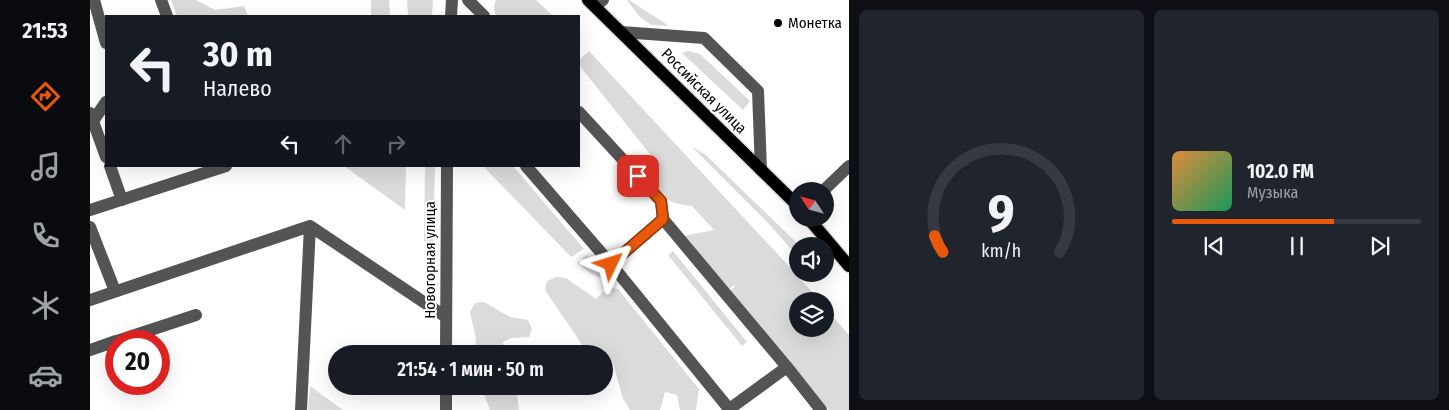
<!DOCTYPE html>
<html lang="ru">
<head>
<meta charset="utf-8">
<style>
  :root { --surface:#171b24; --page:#20242c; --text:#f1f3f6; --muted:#9ea1a6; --line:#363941; --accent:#ea580c }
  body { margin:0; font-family:"Fira Sans Condensed",sans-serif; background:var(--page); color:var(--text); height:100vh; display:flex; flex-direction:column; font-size:19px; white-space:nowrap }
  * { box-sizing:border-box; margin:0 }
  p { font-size:16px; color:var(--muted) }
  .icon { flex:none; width:28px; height:28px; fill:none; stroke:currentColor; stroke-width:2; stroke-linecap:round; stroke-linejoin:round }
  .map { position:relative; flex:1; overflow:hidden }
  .drawer { display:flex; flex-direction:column; gap:10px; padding:10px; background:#0d0f14; width:600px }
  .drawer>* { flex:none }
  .top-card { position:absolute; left:15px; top:15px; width:475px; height:152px; border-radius:0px; box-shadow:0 5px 20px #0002; background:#171b24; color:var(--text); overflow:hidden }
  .needle { width:32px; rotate:306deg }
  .fabs { position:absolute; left:699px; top:182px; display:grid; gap:10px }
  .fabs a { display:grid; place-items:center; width:45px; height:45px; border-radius:50%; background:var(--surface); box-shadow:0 5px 20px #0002; font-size:25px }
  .speed { position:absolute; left:15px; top:330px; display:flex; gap:10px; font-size:25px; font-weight:700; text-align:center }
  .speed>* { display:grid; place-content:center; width:65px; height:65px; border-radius:50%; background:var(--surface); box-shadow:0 5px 20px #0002; line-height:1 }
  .speed .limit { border:8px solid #d22; background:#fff; color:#111 }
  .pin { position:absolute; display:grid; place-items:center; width:42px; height:42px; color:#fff; margin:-21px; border-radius:10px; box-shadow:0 2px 8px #0006 }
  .me { position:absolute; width:55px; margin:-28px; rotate:49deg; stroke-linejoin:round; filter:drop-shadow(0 0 4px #0008) }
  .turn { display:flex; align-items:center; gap:18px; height:105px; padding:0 15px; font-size:22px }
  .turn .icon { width:65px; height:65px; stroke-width:2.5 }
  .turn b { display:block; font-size:35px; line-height:42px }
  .lanes { display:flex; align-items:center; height:48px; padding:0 15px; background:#0003; justify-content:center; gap:25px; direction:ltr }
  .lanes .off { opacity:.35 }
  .drawer .tile { flex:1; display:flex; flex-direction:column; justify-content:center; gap:8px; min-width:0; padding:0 18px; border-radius:8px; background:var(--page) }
  .drawer .dial { align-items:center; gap:0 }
  .dial svg { height:130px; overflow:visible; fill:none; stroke:var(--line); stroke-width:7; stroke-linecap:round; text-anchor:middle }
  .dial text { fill:var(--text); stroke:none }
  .song { display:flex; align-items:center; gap:15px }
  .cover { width:60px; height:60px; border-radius:8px; background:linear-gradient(135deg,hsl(30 70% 55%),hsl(150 70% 35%)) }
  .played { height:5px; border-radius:2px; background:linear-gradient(90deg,var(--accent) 65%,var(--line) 65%) }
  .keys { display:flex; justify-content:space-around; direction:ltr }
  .drawer .tiles { flex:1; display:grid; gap:10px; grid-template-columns:repeat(2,1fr) }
  .trip { position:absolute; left:238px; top:345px; width:285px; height:50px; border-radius:25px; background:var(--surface); box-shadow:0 5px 20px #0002; font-weight:600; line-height:50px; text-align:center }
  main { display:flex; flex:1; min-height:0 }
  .tab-bar { display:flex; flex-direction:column; width:90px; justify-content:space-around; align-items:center; background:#090b0e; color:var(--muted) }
  .tab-bar .icon { width:35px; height:35px }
  .tab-bar .on { color:var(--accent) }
  .tab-bar b { font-size:22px; color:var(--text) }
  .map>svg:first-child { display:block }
</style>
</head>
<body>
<main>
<nav class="tab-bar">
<b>21:53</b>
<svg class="icon on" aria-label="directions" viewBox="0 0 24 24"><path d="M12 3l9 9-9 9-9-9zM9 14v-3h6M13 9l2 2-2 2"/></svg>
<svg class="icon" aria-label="music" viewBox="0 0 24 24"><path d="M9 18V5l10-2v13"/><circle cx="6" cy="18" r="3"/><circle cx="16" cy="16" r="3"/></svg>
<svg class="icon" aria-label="phone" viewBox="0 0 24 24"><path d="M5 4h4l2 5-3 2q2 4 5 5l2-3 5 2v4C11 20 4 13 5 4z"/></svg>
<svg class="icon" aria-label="climate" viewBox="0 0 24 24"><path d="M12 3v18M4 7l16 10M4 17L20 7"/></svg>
<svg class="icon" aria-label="car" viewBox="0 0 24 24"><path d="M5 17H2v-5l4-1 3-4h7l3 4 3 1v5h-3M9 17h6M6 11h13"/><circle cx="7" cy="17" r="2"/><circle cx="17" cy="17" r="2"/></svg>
</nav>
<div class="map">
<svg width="759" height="410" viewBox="0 0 759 410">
  <rect width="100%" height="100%" fill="#fff"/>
  <path fill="#dbdbdb" d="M 81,0 L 106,0 L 125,10 L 154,6 L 158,16 L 87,16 Z
    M 281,0 L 299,0 L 300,16 L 281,16 Z
    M 317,0 L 343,0 L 342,16 L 318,16 Z
    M 406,0 L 446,0 L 463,16 L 407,16 C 403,12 404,5 406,0 Z
    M 537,0 L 539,0 L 579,26 L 561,25 L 549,16 Z
    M 499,51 L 695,262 L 730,301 L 708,301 L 708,329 L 735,329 L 735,308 L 759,335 L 759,410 L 739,410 L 697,358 L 639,292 L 645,286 L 644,285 L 638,290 L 593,236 L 624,230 L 602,206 C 584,204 571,201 567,181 C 566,174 569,170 566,162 L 489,65 L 489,60 Z
    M 598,51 L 610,54 L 660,101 L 653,110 L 592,53 Z
    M 602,147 L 616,155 L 710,246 L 708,246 L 707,256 L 678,223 Z
    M 254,166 L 316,166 L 315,210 Z
    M 335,166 L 345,166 L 343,242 L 334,241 Z
    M 393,166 L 423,166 L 494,249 L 481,257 Z
    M 583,251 L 657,342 L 652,346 L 578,255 Z
    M 497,255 L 509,269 L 511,278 L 503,275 L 487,263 Z
    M 466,277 L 476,278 L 506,299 C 513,292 518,286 528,289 L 609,389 L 606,410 L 590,410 L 587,395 L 575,392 L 570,410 L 540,410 L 533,399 L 523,363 L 514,356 L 514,354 L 508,354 L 495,349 L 455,290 L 457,281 Z
    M 394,302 L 420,317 L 438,320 L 442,329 L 439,337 L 421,338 L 413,342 L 414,351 L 416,354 L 384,354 L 386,339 L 380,312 L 385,303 Z
    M 220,386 L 253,410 L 218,410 Z
    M 391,386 L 426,386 L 429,410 L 400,410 Z"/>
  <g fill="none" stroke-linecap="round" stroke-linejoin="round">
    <g stroke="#dbdbdb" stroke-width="15">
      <path id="major" d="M 498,0 L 708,206
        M 719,219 L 759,266"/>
    </g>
    <path stroke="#545454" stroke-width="12" d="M 4,0 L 16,43
      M 71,0 L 77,16
      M 378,0 L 394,16
      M 505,6 L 513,0
      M 361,16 L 362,0
      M 531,32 L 614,38 L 668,91 L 671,170
      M 489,112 L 571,201 L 573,219 L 521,264
      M 0,113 L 16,157
      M 3,121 L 16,102
      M 20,166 L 32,200
      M 436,166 L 521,264 L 640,410
      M 733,191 L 759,166
      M 0,210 L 136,166
      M 573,219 L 697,367
      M 220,226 L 356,317
      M 0,227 L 25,291
      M 0,300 L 220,226
      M 27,341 L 106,315
      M 0,350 L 26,341
      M 356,354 L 357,166
      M 211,410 L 220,226
      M 356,410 L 356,386
      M 638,410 L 697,367 L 731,410"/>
    <use href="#major" stroke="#000" stroke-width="12"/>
  </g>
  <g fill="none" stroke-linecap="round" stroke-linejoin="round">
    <g stroke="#983908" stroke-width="12">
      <path id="route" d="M 521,264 L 573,219 L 571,201 L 548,176"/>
    </g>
    <use href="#route" stroke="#ea580c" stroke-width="9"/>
  </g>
  <circle fill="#000" stroke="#fff" stroke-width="2" cx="688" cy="23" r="5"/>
  <g text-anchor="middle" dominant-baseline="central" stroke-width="4" stroke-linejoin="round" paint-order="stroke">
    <g font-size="15" fill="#000" stroke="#fff" text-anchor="start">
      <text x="698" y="23">Монетка</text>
    </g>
    <g font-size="15" fill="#000" stroke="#fff">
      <text transform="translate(614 91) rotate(45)">Российская улица</text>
      <text transform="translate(340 260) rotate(-90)">Новогорная улица</text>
    </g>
  </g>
</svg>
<div class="fabs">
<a><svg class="needle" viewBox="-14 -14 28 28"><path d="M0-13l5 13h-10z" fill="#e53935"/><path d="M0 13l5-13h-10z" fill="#9ea1a6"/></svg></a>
<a><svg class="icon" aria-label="sound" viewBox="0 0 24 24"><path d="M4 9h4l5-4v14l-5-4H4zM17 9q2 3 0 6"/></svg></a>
<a><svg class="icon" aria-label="layers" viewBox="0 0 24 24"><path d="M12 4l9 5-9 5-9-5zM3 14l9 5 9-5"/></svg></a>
</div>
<div class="speed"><div class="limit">20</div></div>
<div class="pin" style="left:548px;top:176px;background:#d93025"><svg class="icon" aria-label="arrive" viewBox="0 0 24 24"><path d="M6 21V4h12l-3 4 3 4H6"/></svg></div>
<svg class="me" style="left:521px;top:264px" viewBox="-20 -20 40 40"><path d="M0-17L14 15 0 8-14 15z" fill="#ea580c" stroke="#fff" stroke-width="4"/></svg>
<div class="trip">21:54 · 1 мин · 50 m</div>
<div class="top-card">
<div class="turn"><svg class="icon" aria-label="left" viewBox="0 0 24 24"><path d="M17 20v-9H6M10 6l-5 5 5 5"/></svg><div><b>30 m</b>Налево</div></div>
<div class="lanes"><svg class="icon" aria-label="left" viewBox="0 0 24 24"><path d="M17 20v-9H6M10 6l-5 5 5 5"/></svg><svg class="icon off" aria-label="ahead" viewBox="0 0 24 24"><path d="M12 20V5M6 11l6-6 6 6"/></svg><svg class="icon off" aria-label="right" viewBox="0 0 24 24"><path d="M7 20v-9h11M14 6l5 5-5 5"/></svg></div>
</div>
</div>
<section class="drawer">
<div class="tiles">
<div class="tile dial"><svg viewBox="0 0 100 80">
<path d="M14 69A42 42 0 1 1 86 69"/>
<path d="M14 69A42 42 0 0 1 9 59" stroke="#ea580c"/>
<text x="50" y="56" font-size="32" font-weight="700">9</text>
<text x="50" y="72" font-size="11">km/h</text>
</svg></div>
<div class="tile">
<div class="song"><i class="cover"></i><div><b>102.0 FM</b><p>Музыка</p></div></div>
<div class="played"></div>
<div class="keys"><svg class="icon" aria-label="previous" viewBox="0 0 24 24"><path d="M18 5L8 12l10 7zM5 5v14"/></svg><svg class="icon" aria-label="pause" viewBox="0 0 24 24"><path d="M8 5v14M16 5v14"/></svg><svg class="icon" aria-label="next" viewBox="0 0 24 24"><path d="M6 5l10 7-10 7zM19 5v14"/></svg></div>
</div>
</div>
</section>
</main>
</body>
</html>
